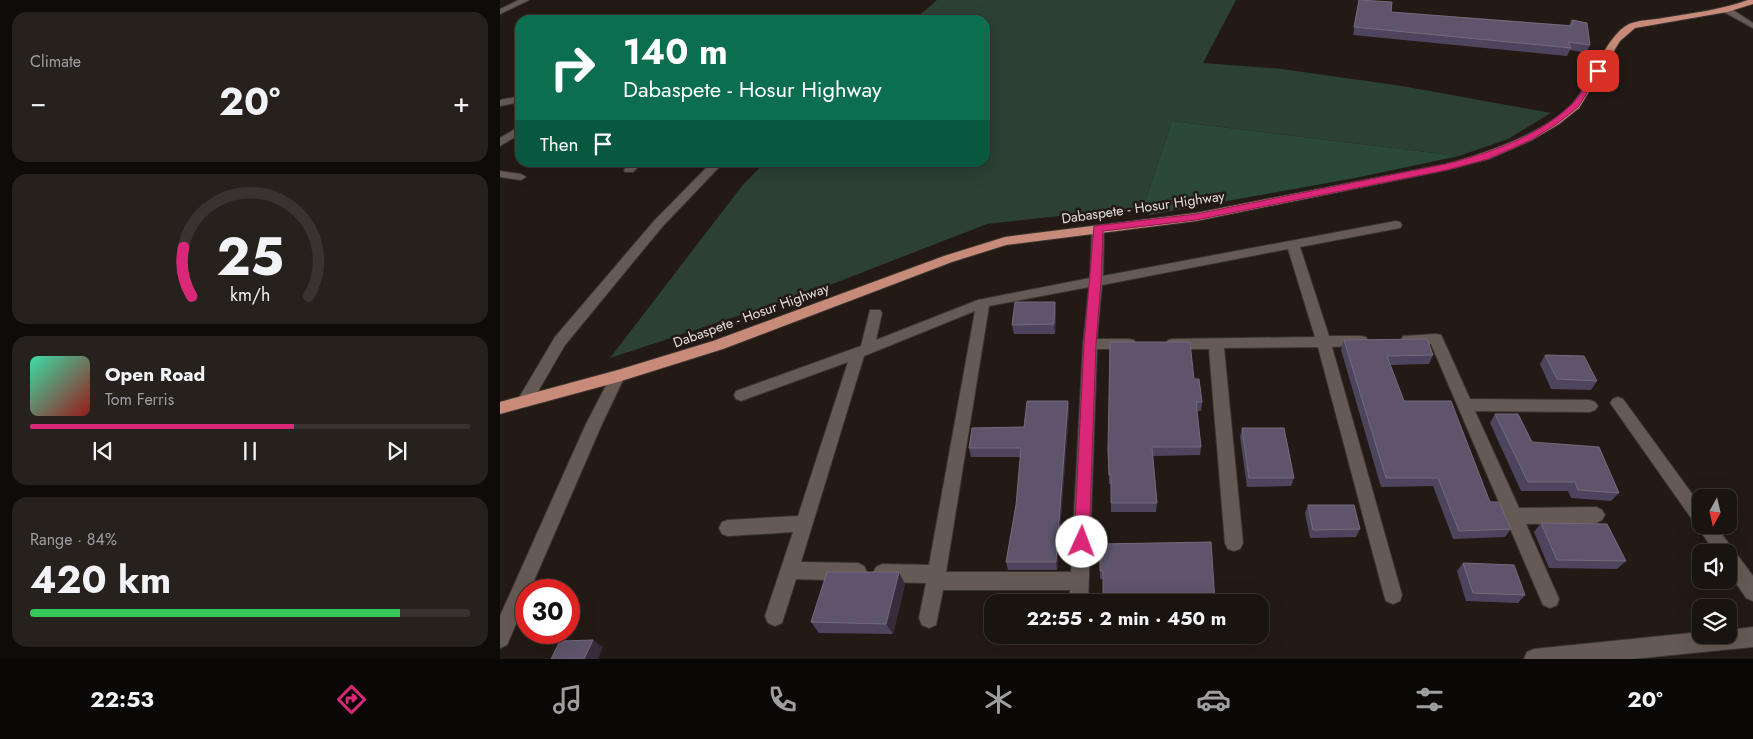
<!DOCTYPE html>
<html lang="en">
<head>
<meta charset="utf-8">
<style>
  :root { --surface:#1a1410; --page:#27211e; --text:#f1f3f6; --muted:#9f9e9f; --line:#383330; --accent:#db2777 }
  body { margin:0; font-family:Jost,sans-serif; background:var(--page); color:var(--text); height:100vh; display:flex; flex-direction:column; font-size:19px; white-space:nowrap }
  * { box-sizing:border-box; margin:0 }
  p { font-size:16px; color:var(--muted) }
  .icon { flex:none; width:28px; height:28px; fill:none; stroke:currentColor; stroke-width:2; stroke-linecap:round; stroke-linejoin:round }
  .map { position:relative; flex:1; overflow:hidden }
  .panel { display:flex; flex-direction:column; gap:12px; padding:12px; background:#0e0b09; width:500px }
  .panel>* { flex:none }
  .top-card { position:absolute; left:15px; top:15px; width:475px; height:152px; border-radius:15px; box-shadow:0 5px 20px #0002,0 0 0 1px var(--line); background:#0b6e4f; color:#fff; overflow:hidden }
  .needle { width:32px; rotate:188deg }
  .fabs { position:absolute; left:1192px; top:489px; display:grid; gap:10px }
  .fabs a { display:grid; place-items:center; width:45px; height:45px; border-radius:10px; background:var(--surface); box-shadow:0 5px 20px #0002,0 0 0 1px var(--line); font-size:25px }
  .speed { position:absolute; left:15px; top:579px; display:flex; gap:10px; font-size:25px; font-weight:700; text-align:center }
  .speed>* { display:grid; place-content:center; width:65px; height:65px; border-radius:50%; background:var(--surface); box-shadow:0 5px 20px #0002,0 0 0 1px var(--line); line-height:1 }
  .speed .limit { border:8px solid #d22; background:#fff; color:#111 }
  .pin { position:absolute; display:grid; place-items:center; width:42px; height:42px; color:#fff; margin:-21px; border-radius:10px; box-shadow:0 2px 8px #0006 }
  .me { position:absolute; width:55px; margin:-28px; rotate:2deg; stroke-linejoin:round; filter:drop-shadow(0 0 4px #0008) }
  .turn { display:flex; align-items:center; gap:18px; height:105px; padding:0 25px; font-size:22px }
  .turn .icon { width:65px; height:65px; stroke-width:2.5 }
  .turn b { display:block; font-size:35px; line-height:42px }
  .then { display:flex; align-items:center; height:48px; padding:0 25px; background:#0003; gap:10px; font-size:19px }
  .big { font-size:38px; font-weight:700; line-height:1.1 }
  .panel .card { flex:1; display:flex; flex-direction:column; justify-content:center; gap:8px; min-width:0; padding:0 18px; border-radius:15px; background:var(--page) }
  .panel .dial { align-items:center; gap:0 }
  .dial svg { height:130px; overflow:visible; fill:none; stroke:var(--line); stroke-width:7; stroke-linecap:round; text-anchor:middle }
  .dial text { fill:var(--text); stroke:none }
  .song { display:flex; align-items:center; gap:15px }
  .cover { width:60px; height:60px; border-radius:8px; background:linear-gradient(135deg,hsl(160 70% 55%),hsl(0 70% 35%)) }
  .played { height:5px; border-radius:2px; background:linear-gradient(90deg,var(--accent) 60%,var(--line) 60%) }
  .keys { display:flex; justify-content:space-around; direction:ltr }
  .heat { display:flex; justify-content:space-between; align-items:center; font-size:28px; direction:ltr }
  .charge { height:8px; border-radius:4px; background:linear-gradient(90deg,#34c759 84%,var(--line) 0) }
  .trip { position:absolute; left:484px; top:594px; width:285px; height:50px; border-radius:15px; background:var(--surface); box-shadow:0 5px 20px #0002,0 0 0 1px var(--line); font-weight:700; line-height:50px; text-align:center }
  .menu { display:flex; height:80px; justify-content:space-around; align-items:center; background:#0a0806; color:var(--muted) }
  .menu .icon { width:35px; height:35px }
  .menu .active { color:var(--accent) }
  .menu b { font-size:22px; color:var(--text) }
  main { display:flex; flex:1; min-height:0 }
  .map>svg:first-child { display:block }
</style>
</head>
<body>
<main>
<section class="panel">
<div class="card"><p>Climate</p>
<div class="heat"><a>−</a><b class="big">20°</b><a>+</a></div>
</div>
<div class="card dial"><svg viewBox="0 0 100 80">
<path d="M14 69A42 42 0 1 1 86 69"/>
<path d="M14 69A42 42 0 0 1 9 39" stroke="#db2777"/>
<text x="50" y="56" font-size="32" font-weight="700">25</text>
<text x="50" y="72" font-size="11">km/h</text>
</svg></div>
<div class="card">
<div class="song"><i class="cover"></i><div><b>Open Road</b><p>Tom Ferris</p></div></div>
<div class="played"></div>
<div class="keys"><svg class="icon" aria-label="previous" viewBox="0 0 24 24"><path d="M18 5L8 12l10 7zM5 5v14"/></svg><svg class="icon" aria-label="pause" viewBox="0 0 24 24"><path d="M8 5v14M16 5v14"/></svg><svg class="icon" aria-label="next" viewBox="0 0 24 24"><path d="M6 5l10 7-10 7zM19 5v14"/></svg></div>
</div>
<div class="card"><p>Range · 84%</p><b class="big">420 km</b><div class="charge"></div></div>
</section>
<div class="map">
<svg width="1253" height="659" viewBox="0 0 1253 659">
  <rect width="100%" height="100%" fill="#231a15"/>
  <path fill="#2c4034" d="M 437,0 L 736,0 L 703,63 L 782,69 L 902,86 L 1051,113 L 1008,139 L 959,156 L 672,121 L 643,207 L 487,224 L 322,288 L 110,358 L 242,186 L 264,163 L 485,162 L 485,20 L 414,20 Z"/>
  <path fill="#2a4936" d="M 672,121 L 959,156 L 855,178 L 649,215 L 643,207 Z"/>
  <g fill="none" stroke-linecap="round" stroke-linejoin="round">
    <g stroke="#3b3532" stroke-width="2">
      <path id="minor" d="M 19,0 L 29,0 L 0,14 L 0,9 Z
        M 1224,8 L 1230,8 L 1253,23 L 1253,28 L 1224,12 Z
        M 20,96 L 20,102 L 0,106 L 0,100 Z
        M 20,126 L 20,134 L 0,146 L 0,138 Z
        M 131,162 L 143,162 L 133,172 L 125,172 L 124,170 Z
        M 212,162 L 224,162 L 162,227 L 65,345 L 30,405 L 25,407 L 20,405 L 17,401 L 55,337 L 154,221 Z
        M 0,171 L 21,174 L 26,177 L 21,180 L 0,177 Z
        M 896,221 L 900,222 L 902,225 L 900,228 L 800,247 L 829,336 L 861,336 L 866,337 L 868,341 L 866,345 L 832,347 L 902,595 L 900,601 L 893,604 L 886,601 L 884,595 L 818,347 L 724,348 L 743,543 L 740,549 L 734,551 L 728,549 L 725,543 L 709,349 L 673,349 L 668,348 L 666,344 L 668,340 L 673,339 L 815,337 L 788,249 L 602,285 L 597,339 L 629,339 L 634,340 L 636,344 L 634,348 L 629,349 L 597,349 L 588,602 L 570,602 L 570,590 L 443,590 L 436,625 L 429,628 L 422,625 L 419,618 L 426,583 L 382,582 L 376,579 L 373,573 L 376,567 L 382,564 L 429,565 L 475,311 L 364,356 L 301,562 L 358,563 L 364,566 L 367,572 L 364,578 L 358,581 L 296,579 L 282,623 L 275,626 L 268,623 L 265,616 L 293,532 L 228,536 L 222,534 L 219,528 L 222,522 L 228,520 L 298,516 L 348,362 L 241,401 L 236,399 L 234,395 L 236,391 L 361,346 L 370,310 L 380,310 L 382,313 L 376,340 L 478,300 L 590,278 L 592,229 L 598,225 L 604,229 L 603,276 ZM 589,287 L 583,344 L 571,572 L 446,572 L 489,306 Z
        M 936,334 L 941,335 L 943,339 L 970,399 L 1090,400 L 1095,402 L 1098,406 L 1095,410 L 1090,412 L 975,411 L 1019,508 L 1096,507 L 1102,510 L 1105,515 L 1102,520 L 1096,523 L 1026,524 L 1059,599 L 1057,605 L 1050,608 L 1043,605 L 931,344 L 903,344 L 901,340 L 903,336 Z
        M 118,370 L 123,372 L 125,376 L 102,424 L 30,590 L 26,590 L 26,600 L 7,645 L 0,648 L 0,616 L 86,424 L 113,372 Z
        M 1118,397 L 1123,399 L 1201,506 L 1201,525 L 1215,525 L 1253,576 L 1253,601 L 1246,598 L 1229,573 L 1229,552 L 1215,552 L 1113,407 L 1110,403 L 1113,399 Z
        M 1253,627 L 1253,647 L 1132,659 L 1024,659 L 1027,652 L 1034,649 L 1201,632 L 1201,635 L 1229,635 L 1229,630 Z"/>
    </g>
    <g stroke="#3b3532" stroke-width="2">
      <path id="trunk" d="M 1248,0 L 1253,0 L 1253,4 L 1227,12 L 1135,28 L 1120,41 L 1079,108 L 1059,124 L 1032,140 L 989,159 L 947,170 L 696,221 L 506,245 L 452,262 L 223,349 L 118,382 L 0,414 L 0,402 L 118,370 L 213,341 L 444,256 L 505,237 L 696,213 L 946,164 C 984,154 1045,133 1072,104 C 1091,84 1105,36 1129,24 C 1138,20 1153,20 1163,18 C 1192,13 1221,10 1248,0 Z"/>
    </g>
    <use href="#minor" fill="#655b54" fill-rule="evenodd"/>
    <use href="#trunk" fill="#c88b79" fill-rule="evenodd"/>
  </g>
  <path fill="#4f445d" d="M 859,0 L 891,12 L 1069,25 L 1072,20 L 1090,45 L 1086,53 L 1070,50 L 1067,56 L 853,35 Z
    M 556,311 L 555,334 L 514,334 L 512,325 Z
    M 844,340 L 933,355 L 929,364 L 890,365 L 904,401 L 1011,529 L 1005,537 L 953,539 L 933,486 L 881,487 L 841,350 Z
    M 1045,355 L 1097,381 L 1091,390 L 1051,389 L 1040,364 Z
    M 694,379 L 702,402 L 701,411 L 697,411 L 701,447 L 700,455 L 653,456 L 657,503 L 656,512 L 611,512 L 611,484 L 609,484 L 608,450 Z
    M 568,401 L 569,410 L 557,570 L 508,570 L 506,562 L 516,505 L 521,457 L 471,457 L 469,448 L 524,427 Z
    M 995,414 L 1032,442 L 1119,493 L 1111,501 L 1071,498 L 1068,491 L 1021,491 L 990,423 Z
    M 742,428 L 794,478 L 791,486 L 747,487 L 740,437 Z
    M 808,505 L 860,529 L 856,537 L 810,538 L 805,513 Z
    M 1041,523 L 1126,561 L 1117,569 L 1049,568 L 1034,532 Z
    M 711,542 L 603,579 L 600,579 L 600,571 Z
    M 963,563 L 1025,595 L 1018,603 L 966,601 L 957,571 Z
    M 405,584 L 393,634 L 319,633 L 311,622 Z"/>
  <path fill="#372c3b" d="M 555,302 L 556,311 L 555,334 L 554,324 Z
    M 568,401 L 569,410 L 557,570 L 556,562 Z
    M 399,572 L 405,584 L 393,634 L 386,624 Z
    M 93,640 L 103,647 L 98,659 L 84,659 Z"/>
  <path fill="#5f546b" stroke="#746a7c" d="M 859,0 L 892,2 L 891,12 L 1072,26 L 1072,20 L 1087,23 L 1090,45 L 1068,42 L 1071,48 L 854,27 Z
    M 515,302 L 555,302 L 554,324 L 512,325 Z
    M 927,339 L 933,355 L 887,356 L 904,401 L 951,401 L 990,502 L 999,502 L 1011,529 L 959,531 L 938,478 L 886,478 L 844,340 Z
    M 610,342 L 690,342 L 694,379 L 699,379 L 702,402 L 696,402 L 701,447 L 652,447 L 657,503 L 611,503 L 611,475 L 609,475 L 608,450 Z
    M 1045,355 L 1084,356 L 1097,381 L 1057,379 Z
    M 527,401 L 568,401 L 556,562 L 506,562 L 516,505 L 521,448 L 469,448 L 472,428 L 524,427 Z
    M 995,414 L 1018,414 L 1032,442 L 1099,447 L 1119,493 L 1078,490 L 1075,482 L 1028,482 Z
    M 742,428 L 784,428 L 794,478 L 749,478 Z
    M 808,505 L 854,505 L 860,529 L 813,530 Z
    M 1041,523 L 1107,524 L 1126,561 L 1057,560 Z
    M 711,542 L 715,602 L 603,602 L 603,571 L 600,571 L 600,544 Z
    M 963,563 L 1014,565 L 1025,595 L 973,593 Z
    M 327,572 L 399,572 L 386,624 L 311,622 Z
    M 93,640 L 84,659 L 51,659 L 60,641 Z"/>
  <path fill="#db2777" stroke="#8e194d" d="M 1095,70 L 1101,71 L 1078,107 L 1058,123 L 1031,140 L 988,159 L 947,170 L 696,220 L 603,231 L 601,281 L 596,344 L 589,542 L 587,547 L 582,549 L 577,547 L 574,542 L 584,344 L 594,226 L 696,214 L 946,164 C 990,153 1037,137 1071,105 C 1081,96 1087,81 1095,70 Z"/>
  <g text-anchor="middle" dominant-baseline="central" stroke-width="5" stroke-linejoin="round" paint-order="stroke">
    <g font-size="14" fill="#e3ddd9" stroke="#231a15">
      <text transform="translate(643 207) rotate(-8)">Dabaspete - Hosur Highway</text>
      <text transform="translate(251 315) rotate(-20)">Dabaspete - Hosur Highway</text>
    </g>
  </g>
</svg>
<div class="fabs">
<a><svg class="needle" viewBox="-14 -14 28 28"><path d="M0-13l5 13h-10z" fill="#e53935"/><path d="M0 13l5-13h-10z" fill="#9f9e9f"/></svg></a>
<a><svg class="icon" aria-label="sound" viewBox="0 0 24 24"><path d="M4 9h4l5-4v14l-5-4H4zM17 9q2 3 0 6"/></svg></a>
<a><svg class="icon" aria-label="layers" viewBox="0 0 24 24"><path d="M12 4l9 5-9 5-9-5zM3 14l9 5 9-5"/></svg></a>
</div>
<div class="speed"><div class="limit">30</div></div>
<div class="pin" style="left:1098px;top:71px;background:#d93025"><svg class="icon" aria-label="arrive" viewBox="0 0 24 24"><path d="M6 21V4h12l-3 4 3 4H6"/></svg></div>
<svg class="me" style="left:582px;top:542px" viewBox="-20 -20 40 40"><circle r="19" fill="#fff"/><path d="M0-13L10 11 0 6-10 11z" fill="#db2777"/></svg>
<div class="trip">22:55 · 2 min · 450 m</div>
<div class="top-card">
<div class="turn"><svg class="icon" aria-label="right" viewBox="0 0 24 24"><path d="M7 20v-9h11M14 6l5 5-5 5"/></svg><div><b>140 m</b>Dabaspete - Hosur Highway</div></div>
<div class="then">Then<svg class="icon" aria-label="arrive" viewBox="0 0 24 24"><path d="M6 21V4h12l-3 4 3 4H6"/></svg></div>
</div>
</div>
</main>
<nav class="menu">
<b>22:53</b>
<svg class="icon active" aria-label="directions" viewBox="0 0 24 24"><path d="M12 3l9 9-9 9-9-9zM9 14v-3h6M13 9l2 2-2 2"/></svg>
<svg class="icon" aria-label="music" viewBox="0 0 24 24"><path d="M9 18V5l10-2v13"/><circle cx="6" cy="18" r="3"/><circle cx="16" cy="16" r="3"/></svg>
<svg class="icon" aria-label="phone" viewBox="0 0 24 24"><path d="M5 4h4l2 5-3 2q2 4 5 5l2-3 5 2v4C11 20 4 13 5 4z"/></svg>
<svg class="icon" aria-label="climate" viewBox="0 0 24 24"><path d="M12 3v18M4 7l16 10M4 17L20 7"/></svg>
<svg class="icon" aria-label="car" viewBox="0 0 24 24"><path d="M5 17H2v-5l4-1 3-4h7l3 4 3 1v5h-3M9 17h6M6 11h13"/><circle cx="7" cy="17" r="2"/><circle cx="17" cy="17" r="2"/></svg>
<svg class="icon" aria-label="filters" viewBox="0 0 24 24"><path d="M4 7h16M4 17h16"/><circle cx="9" cy="7" r="2"/><circle cx="15" cy="17" r="2"/></svg>
<b>20°</b>
</nav>
</body>
</html>
